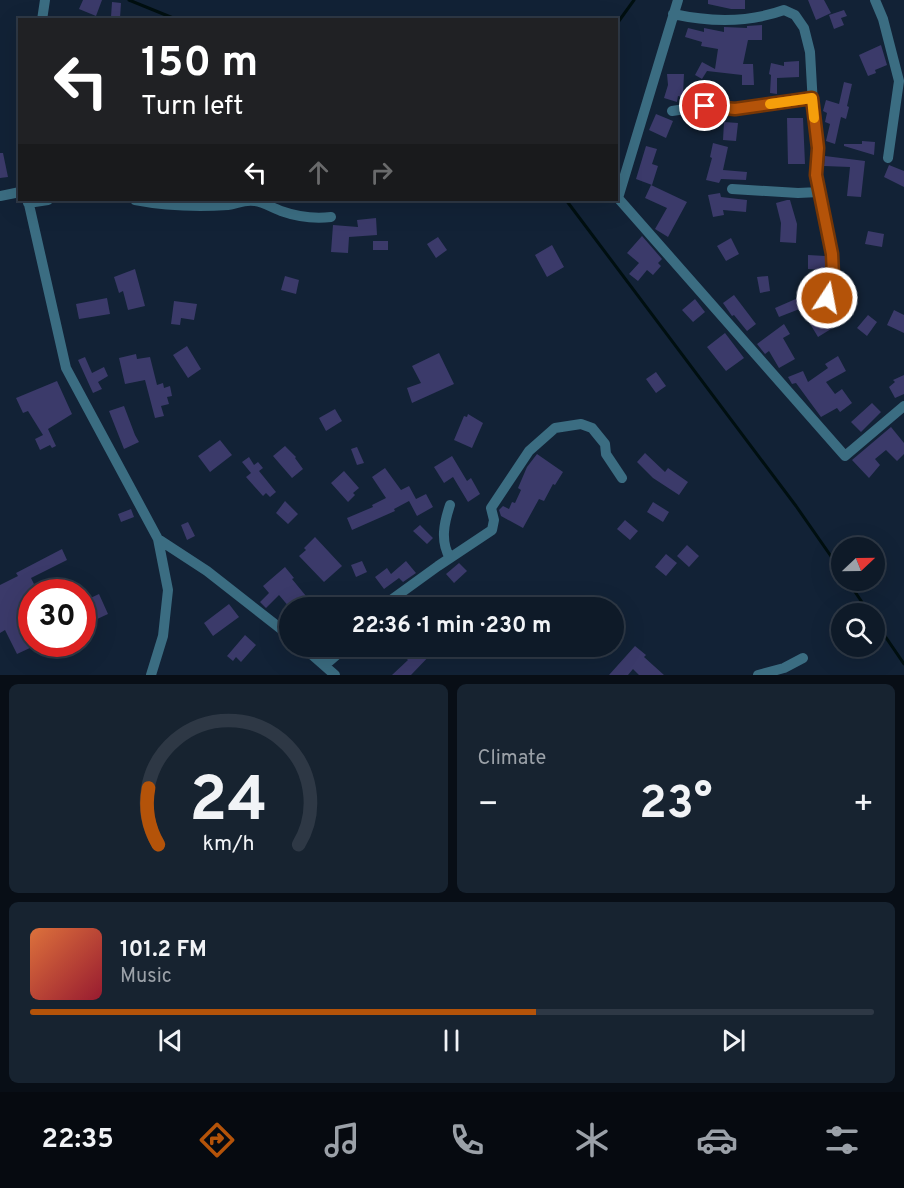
<!DOCTYPE html>
<html lang="en">
<head>
<meta charset="utf-8">
<style>
  :root { --surface:#0e1a28; --page:#172330; --text:#f1f3f6; --muted:#9ba1a8; --line:#2e3845; --accent:#b45309 }
  body { margin:0; font-family:Overpass,sans-serif; background:var(--page); color:var(--text); height:100vh; display:flex; flex-direction:column; font-size:22px; white-space:nowrap }
  * { box-sizing:border-box; margin:0 }
  p { font-size:20px; color:var(--muted) }
  .icon { flex:none; width:33px; height:33px; fill:none; stroke:currentColor; stroke-width:2; stroke-linecap:round; stroke-linejoin:round }
  .map { position:relative; height:675px; overflow:hidden }
  .panel { display:flex; flex-direction:column; gap:9px; padding:9px; background:#080e16; flex:1 }
  .panel>* { flex:none }
  .top-card { position:absolute; left:18px; top:18px; width:600px; height:183px; border-radius:0px; box-shadow:0 6px 24px #0002,0 0 0 2px var(--line); background:#202124; color:#fff; overflow:hidden }
  .needle { width:39px; rotate:68deg }
  .controls { position:absolute; left:831px; top:537px; display:grid; gap:12px }
  .controls a { display:grid; place-items:center; width:54px; height:54px; border-radius:50%; background:var(--surface); box-shadow:0 6px 24px #0002,0 0 0 2px var(--line); font-size:30px }
  .speed { position:absolute; left:18px; top:579px; display:flex; gap:12px; font-size:30px; font-weight:700; text-align:center }
  .speed>* { display:grid; place-content:center; width:78px; height:78px; border-radius:50%; background:var(--surface); box-shadow:0 6px 24px #0002,0 0 0 2px var(--line); line-height:1 }
  .speed .limit { border:9px solid #d22; background:#fff; color:#111 }
  .pin { position:absolute; display:grid; place-items:center; width:51px; height:51px; color:#fff; margin:-26px; border:3px solid #fff; border-radius:50%; box-shadow:0 2px 6px #0007 }
  .me { position:absolute; width:66px; margin:-33px; rotate:11deg; stroke-linejoin:round; filter:drop-shadow(0 0 4px #0008) }
  .turn { display:flex; align-items:center; gap:21px; height:126px; padding:0 24px; font-size:27px }
  .turn .icon { width:78px; height:78px; stroke-width:2.5 }
  .turn b { display:block; font-size:42px; line-height:51px }
  .lanes { display:flex; align-items:center; height:57px; padding:0 24px; background:#0003; justify-content:center; gap:30px; direction:ltr }
  .lanes .off { opacity:.35 }
  .big { font-size:45px; font-weight:700; line-height:1.1 }
  .panel .card { flex:1; display:flex; flex-direction:column; justify-content:center; gap:9px; min-width:0; padding:0 21px; border-radius:9px; background:var(--page) }
  .panel .dial { align-items:center; gap:0 }
  .dial svg { height:156px; overflow:visible; fill:none; stroke:var(--line); stroke-width:7; stroke-linecap:round; text-anchor:middle }
  .dial text { fill:var(--text); stroke:none }
  .song { display:flex; align-items:center; gap:18px }
  .cover { width:72px; height:72px; border-radius:9px; background:linear-gradient(135deg,hsl(20 70% 55%),hsl(350 70% 35%)) }
  .played { height:6px; border-radius:3px; background:linear-gradient(90deg,var(--accent) 60%,var(--line) 60%) }
  .keys { display:flex; justify-content:space-around; direction:ltr }
  .heat { display:flex; justify-content:space-between; align-items:center; font-size:33px; direction:ltr }
  .panel .tiles { flex:1; display:grid; gap:9px; grid-template-columns:1fr 1fr }
  .card:last-child { grid-column:span 2 }
  .trip { position:absolute; left:279px; top:597px; width:345px; height:60px; border-radius:30px; background:var(--surface); box-shadow:0 6px 24px #0002,0 0 0 2px var(--line); font-weight:700; line-height:60px; text-align:center }
  .tab-bar { display:flex; height:96px; justify-content:space-around; align-items:center; background:#060a10; color:var(--muted) }
  .tab-bar .icon { width:42px; height:42px }
  .tab-bar .on { color:var(--accent) }
  .tab-bar b { font-size:27px; color:var(--text) }
  .map>svg:first-child { display:block }
</style>
</head>
<body>
<div class="map">
<svg width="904" height="675" viewBox="0 0 904 675">
  <rect width="100%" height="100%" fill="#122236"/>
  <g fill="none" stroke-linecap="round" stroke-linejoin="round">
    <path stroke="#000f10" stroke-width="3" d="M 129,0 L 178,20
      M 616,25 L 634,0
      M 566,200 L 796,506 L 842,572
      M 847,580 L 870,614
      M 874,620 L 904,664"/>
  </g>
  <path fill="#3b3a6a" d="M 83,0 L 102,0 L 96,16 L 79,9 Z
    M 708,0 L 745,0 L 745,9 L 731,9 L 708,4 Z
    M 808,0 L 824,0 L 831,13 L 816,20 Z
    M 112,2 L 121,3 L 120,18 L 111,17 Z
    M 844,10 L 847,16 L 841,18 L 844,25 L 834,29 L 829,15 Z
    M 762,25 L 762,40 L 748,40 L 743,64 L 753,64 L 754,85 L 742,85 L 742,75 L 707,71 L 702,79 L 695,75 L 702,62 L 715,69 L 718,49 L 701,46 L 702,42 L 685,37 L 688,28 L 704,32 L 704,28 L 724,32 L 724,27 L 747,28 L 747,26 Z
    M 881,45 L 887,65 L 875,70 L 876,73 L 868,76 L 859,55 Z
    M 799,61 L 799,77 L 777,78 L 777,94 L 770,93 L 771,75 L 769,74 L 771,63 L 784,66 L 784,62 Z
    M 667,74 L 684,74 L 683,94 L 687,87 L 706,91 L 704,99 L 694,100 L 678,96 L 677,102 L 664,98 L 668,85 Z
    M 844,82 L 852,84 L 847,106 L 849,107 L 846,119 L 841,117 L 835,144 L 826,141 L 830,124 L 825,122 L 827,113 L 823,111 L 826,100 L 839,104 Z
    M 656,114 L 673,121 L 666,138 L 649,130 Z
    M 787,118 L 803,118 L 805,164 L 788,164 Z
    M 724,122 L 738,123 L 736,141 L 723,140 Z
    M 862,141 L 875,142 L 874,155 L 844,146 L 844,144 L 862,144 Z
    M 713,143 L 728,147 L 723,170 L 747,172 L 746,180 L 721,179 L 719,183 L 706,180 L 712,158 L 710,157 Z
    M 646,146 L 657,149 L 652,164 L 658,166 L 652,185 L 636,179 Z
    M 0,153 L 3,153 L 8,177 L 0,178 Z
    M 825,156 L 865,161 L 861,197 L 847,196 L 850,167 L 824,166 Z
    M 889,165 L 904,171 L 904,187 L 884,177 Z
    M 651,185 L 687,202 L 668,237 L 655,229 L 667,208 L 645,198 Z
    M 720,193 L 721,197 L 747,200 L 746,212 L 723,210 L 724,215 L 713,217 L 708,195 Z
    M 787,200 L 790,200 L 797,224 L 796,243 L 780,242 L 781,223 L 776,203 Z
    M 376,218 L 377,235 L 349,237 L 348,253 L 331,252 L 333,225 L 358,227 L 357,220 Z
    M 868,231 L 884,234 L 882,247 L 865,244 Z
    M 642,236 L 662,259 L 658,263 L 661,266 L 653,275 L 647,270 L 638,281 L 629,274 L 639,263 L 627,253 Z
    M 438,237 L 447,250 L 436,258 L 427,244 Z
    M 731,238 L 739,254 L 726,261 L 717,246 Z
    M 373,241 L 388,241 L 388,250 L 373,250 Z
    M 552,245 L 564,267 L 547,277 L 535,255 Z
    M 808,255 L 825,256 L 825,270 L 808,269 Z
    M 135,269 L 145,306 L 128,310 L 123,291 L 119,293 L 114,277 Z
    M 285,276 L 299,280 L 296,294 L 281,290 Z
    M 768,276 L 770,291 L 760,293 L 757,277 Z
    M 734,295 L 756,324 L 747,331 L 734,315 L 732,316 L 723,303 Z
    M 846,297 L 855,303 L 851,308 L 854,310 L 850,316 L 839,309 Z
    M 107,298 L 110,314 L 79,319 L 76,304 Z
    M 798,298 L 802,308 L 779,317 L 775,308 Z
    M 695,299 L 705,312 L 693,322 L 682,310 Z
    M 174,301 L 197,304 L 194,320 L 181,318 L 180,325 L 171,324 Z
    M 894,310 L 904,315 L 904,333 L 887,325 Z
    M 822,314 L 831,329 L 818,337 L 809,322 Z
    M 868,315 L 877,322 L 867,336 L 857,328 Z
    M 784,324 L 790,334 L 783,338 L 795,359 L 779,368 L 769,351 L 765,354 L 757,344 Z
    M 725,333 L 744,358 L 726,371 L 707,347 Z
    M 187,346 L 201,369 L 188,378 L 173,355 Z
    M 439,353 L 454,384 L 412,403 L 407,388 L 421,383 L 412,366 Z
    M 136,354 L 137,359 L 150,357 L 157,385 L 163,383 L 164,388 L 170,386 L 172,396 L 167,397 L 169,404 L 161,406 L 164,416 L 155,418 L 145,380 L 125,384 L 119,358 Z
    M 838,356 L 846,371 L 826,382 L 835,394 L 842,389 L 852,403 L 840,412 L 837,408 L 821,417 L 796,383 L 792,384 L 788,377 L 803,371 L 808,382 L 828,368 L 825,364 Z
    M 85,357 L 92,373 L 104,367 L 108,376 L 98,382 L 102,389 L 93,393 L 78,360 Z
    M 656,372 L 666,386 L 656,393 L 646,379 Z
    M 904,375 L 904,394 L 895,398 L 889,387 L 895,382 L 893,380 Z
    M 57,381 L 72,414 L 48,429 L 56,446 L 52,448 L 50,445 L 40,450 L 35,439 L 43,435 L 28,411 L 23,413 L 16,398 Z
    M 872,403 L 881,412 L 861,432 L 851,422 Z
    M 124,406 L 135,435 L 139,442 L 124,449 L 109,411 Z
    M 335,409 L 342,421 L 326,431 L 319,418 Z
    M 468,414 L 483,423 L 472,448 L 454,440 L 464,416 L 467,417 Z
    M 891,427 L 904,443 L 904,454 L 897,461 L 886,450 L 875,459 L 880,465 L 869,478 L 852,460 Z
    M 220,440 L 232,455 L 210,472 L 198,456 Z
    M 285,446 L 296,457 L 295,458 L 303,469 L 292,478 L 273,456 Z
    M 357,447 L 364,463 L 357,465 L 351,449 Z
    M 645,453 L 665,472 L 668,468 L 688,482 L 679,495 L 653,478 L 637,462 Z
    M 537,454 L 563,472 L 555,485 L 553,484 L 544,501 L 539,499 L 523,528 L 501,516 L 499,510 L 503,506 L 509,509 L 512,502 L 515,503 L 521,490 L 518,488 L 527,467 Z
    M 452,456 L 467,481 L 471,478 L 480,494 L 468,502 L 453,477 L 444,483 L 434,467 Z
    M 249,457 L 254,465 L 258,462 L 263,468 L 259,471 L 276,492 L 270,497 L 266,493 L 263,496 L 246,477 L 251,473 L 242,462 Z
    M 385,468 L 401,490 L 409,486 L 416,499 L 426,494 L 433,507 L 417,516 L 409,501 L 394,509 L 395,511 L 352,530 L 347,518 L 373,507 L 372,505 L 386,498 L 372,477 Z
    M 344,471 L 359,488 L 353,493 L 355,495 L 348,502 L 331,483 Z
    M 285,501 L 298,514 L 288,524 L 276,513 Z
    M 653,502 L 669,512 L 663,522 L 647,512 Z
    M 131,509 L 134,517 L 121,522 L 118,514 Z
    M 625,520 L 638,531 L 630,540 L 617,529 Z
    M 188,522 L 195,536 L 187,540 L 181,525 Z
    M 420,525 L 433,538 L 427,544 L 413,531 Z
    M 315,537 L 342,566 L 324,582 L 299,556 L 306,550 L 304,548 Z
    M 687,545 L 699,556 L 689,567 L 677,556 Z
    M 62,549 L 67,560 L 31,578 L 38,592 L 32,592 L 32,647 L 17,654 L 5,630 L 0,633 L 0,585 L 18,576 L 16,573 Z
    M 666,554 L 677,563 L 666,576 L 655,567 Z
    M 362,561 L 367,572 L 356,577 L 351,565 Z
    M 406,561 L 416,573 L 403,582 L 399,578 L 384,589 L 375,577 L 387,568 L 391,574 Z
    M 459,563 L 467,571 L 454,583 L 446,574 Z
    M 285,567 L 294,578 L 292,579 L 306,596 L 298,603 L 302,608 L 290,608 L 279,595 L 266,608 L 260,602 L 269,593 L 263,586 Z
    M 99,594 L 108,614 L 82,626 L 82,602 Z
    M 229,604 L 239,617 L 213,636 L 204,623 Z
    M 245,635 L 256,645 L 241,662 L 236,657 L 233,661 L 227,656 Z
    M 401,646 L 431,646 L 435,650 L 411,675 L 392,675 L 408,660 L 405,657 L 408,654 Z
    M 635,646 L 646,655 L 644,657 L 664,675 L 639,675 L 633,669 L 628,675 L 609,675 Z"/>
  <g fill="none" stroke-linecap="round" stroke-linejoin="round">
    <path stroke="#3b6d82" stroke-width="10" d="M 678,0 L 618,198 L 845,456 L 904,406
      M 875,0 L 883,19 L 899,81 L 888,158
      M 673,14 C 710,22 748,23 784,10 L 795,15 L 804,28 L 810,52 L 813,105 L 818,148 L 816,175 L 832,254 L 833,276 L 825,303
      M 42,20 L 45,0
      M 672,111 L 705,106 L 735,109 L 812,98
      M 732,189 L 798,193 L 819,192
      M 0,196 L 20,192
      M 28,200 L 66,368 L 158,539 L 207,571 L 290,636
      M 135,200 C 166,206 196,207 228,205 C 237,204 244,199 255,201 C 264,202 272,208 281,211 C 298,217 313,219 331,217
      M 28,203 L 48,200
      M 450,505 C 444,523 440,541 450,558
      M 380,608 L 438,566 L 492,530 L 494,520 L 491,508 L 529,451 L 555,428 L 581,424 L 592,428 L 605,444 L 606,454 L 622,478
      M 302,646 L 335,675
      M 325,665 L 347,646
      M 151,675 L 163,636 L 168,590 L 158,539
      M 758,675 L 784,668 L 803,658"/>
  </g>
  <g fill="none" stroke-linecap="round" stroke-linejoin="round">
    <g stroke="#753606" stroke-width="15">
      <path id="route" d="M 705,106 L 735,109 L 812,98 L 818,148 L 816,175 L 832,254 L 833,276 L 827,298"/>
    </g>
    <use href="#route" stroke="#b45309" stroke-width="10"/>
    <path stroke="#f59e0b" stroke-width="10" d="M 770,104 L 812,98 L 814,118"/>
  </g>
</svg>
<div class="controls">
<a><svg class="needle" viewBox="-14 -14 28 28"><path d="M0-13l5 13h-10z" fill="#e53935"/><path d="M0 13l5-13h-10z" fill="#9ba1a8"/></svg></a>
<a><svg class="icon" aria-label="search" viewBox="0 0 24 24"><circle cx="10" cy="10" r="6"/><path d="M15 15l6 6"/></svg></a>
</div>
<div class="speed"><div class="limit">30</div></div>
<div class="pin" style="left:705px;top:106px;background:#d93025"><svg class="icon" aria-label="arrive" viewBox="0 0 24 24"><path d="M6 21V4h12l-3 4 3 4H6"/></svg></div>
<svg class="me" style="left:827px;top:298px" viewBox="-20 -20 40 40"><circle r="17" fill="#b45309" stroke="#fff" stroke-width="3"/><path d="M0-11L8 9 0 5-8 9z" fill="#fff"/></svg>
<div class="trip">22:36 · 1 min · 230 m</div>
<div class="top-card">
<div class="turn"><svg class="icon" aria-label="left" viewBox="0 0 24 24"><path d="M17 20v-9H6M10 6l-5 5 5 5"/></svg><div><b>150 m</b>Turn left</div></div>
<div class="lanes"><svg class="icon" aria-label="left" viewBox="0 0 24 24"><path d="M17 20v-9H6M10 6l-5 5 5 5"/></svg><svg class="icon off" aria-label="ahead" viewBox="0 0 24 24"><path d="M12 20V5M6 11l6-6 6 6"/></svg><svg class="icon off" aria-label="right" viewBox="0 0 24 24"><path d="M7 20v-9h11M14 6l5 5-5 5"/></svg></div>
</div>
</div>
<section class="panel">
<div class="tiles">
<div class="card dial"><svg viewBox="0 0 100 80">
<path d="M14 69A42 42 0 1 1 86 69"/>
<path d="M14 69A42 42 0 0 1 9 40" stroke="#b45309"/>
<text x="50" y="56" font-size="32" font-weight="700">24</text>
<text x="50" y="72" font-size="11">km/h</text>
</svg></div>
<div class="card"><p>Climate</p>
<div class="heat"><a>−</a><b class="big">23°</b><a>+</a></div>
</div>
<div class="card">
<div class="song"><i class="cover"></i><div><b>101.2 FM</b><p>Music</p></div></div>
<div class="played"></div>
<div class="keys"><svg class="icon" aria-label="previous" viewBox="0 0 24 24"><path d="M18 5L8 12l10 7zM5 5v14"/></svg><svg class="icon" aria-label="pause" viewBox="0 0 24 24"><path d="M8 5v14M16 5v14"/></svg><svg class="icon" aria-label="next" viewBox="0 0 24 24"><path d="M6 5l10 7-10 7zM19 5v14"/></svg></div>
</div>
</div>
</section>
<nav class="tab-bar">
<b>22:35</b>
<svg class="icon on" aria-label="directions" viewBox="0 0 24 24"><path d="M12 3l9 9-9 9-9-9zM9 14v-3h6M13 9l2 2-2 2"/></svg>
<svg class="icon" aria-label="music" viewBox="0 0 24 24"><path d="M9 18V5l10-2v13"/><circle cx="6" cy="18" r="3"/><circle cx="16" cy="16" r="3"/></svg>
<svg class="icon" aria-label="phone" viewBox="0 0 24 24"><path d="M5 4h4l2 5-3 2q2 4 5 5l2-3 5 2v4C11 20 4 13 5 4z"/></svg>
<svg class="icon" aria-label="climate" viewBox="0 0 24 24"><path d="M12 3v18M4 7l16 10M4 17L20 7"/></svg>
<svg class="icon" aria-label="car" viewBox="0 0 24 24"><path d="M5 17H2v-5l4-1 3-4h7l3 4 3 1v5h-3M9 17h6M6 11h13"/><circle cx="7" cy="17" r="2"/><circle cx="17" cy="17" r="2"/></svg>
<svg class="icon" aria-label="filters" viewBox="0 0 24 24"><path d="M4 7h16M4 17h16"/><circle cx="9" cy="7" r="2"/><circle cx="15" cy="17" r="2"/></svg>
</nav>
</body>
</html>
